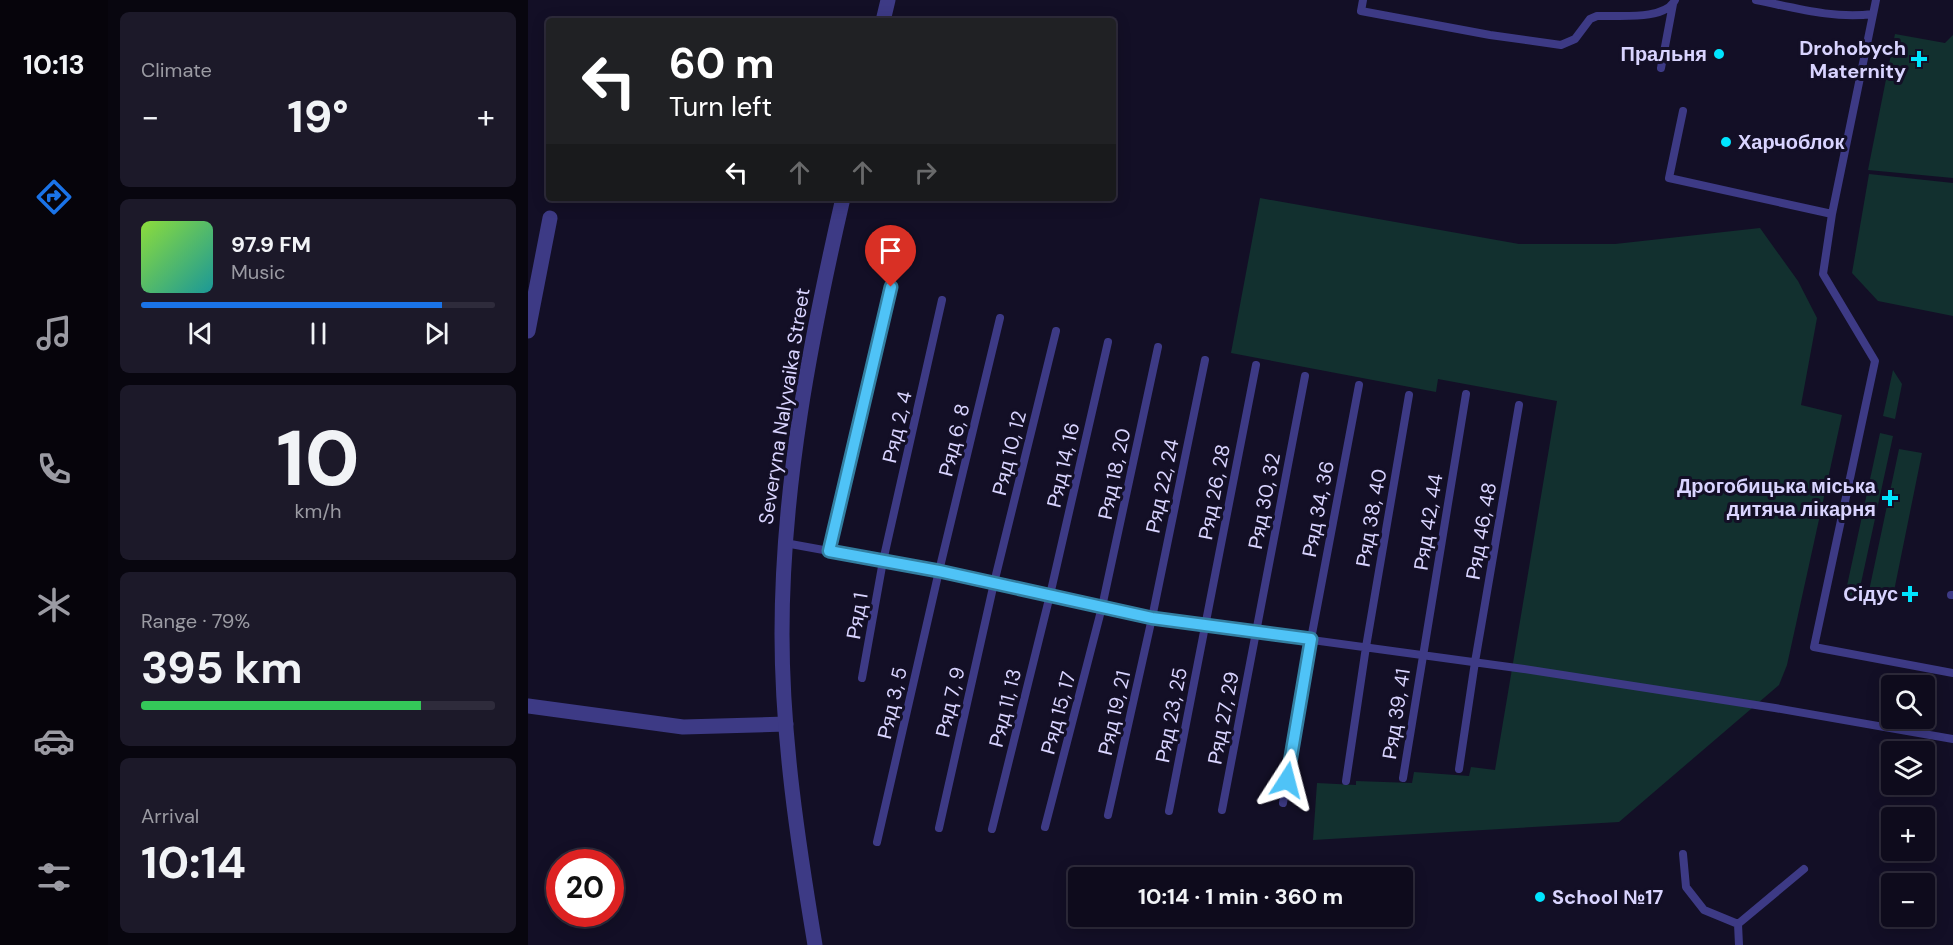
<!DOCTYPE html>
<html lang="en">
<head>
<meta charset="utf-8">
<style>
  :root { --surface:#0e0b1c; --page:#1c1929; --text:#f1f3f6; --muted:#9b9ba3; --line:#2e2b3b; --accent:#1a73e8 }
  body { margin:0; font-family:"DM Sans",sans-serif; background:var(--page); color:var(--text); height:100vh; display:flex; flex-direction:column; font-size:22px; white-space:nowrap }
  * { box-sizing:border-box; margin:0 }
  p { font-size:20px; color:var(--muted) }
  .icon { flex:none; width:33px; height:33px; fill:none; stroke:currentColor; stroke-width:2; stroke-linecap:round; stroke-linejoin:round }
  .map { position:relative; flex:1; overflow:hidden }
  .details { display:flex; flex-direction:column; gap:12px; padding:12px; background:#08060f; width:420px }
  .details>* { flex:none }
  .banner { position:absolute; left:18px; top:18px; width:570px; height:183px; border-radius:6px; box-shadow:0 3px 15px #0003,0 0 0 2px var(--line); background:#202124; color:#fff; overflow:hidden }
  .fabs { position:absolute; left:1353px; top:675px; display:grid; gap:12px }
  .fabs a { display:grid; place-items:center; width:54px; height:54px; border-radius:6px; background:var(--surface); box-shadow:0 3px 15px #0003,0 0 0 2px var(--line); font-size:30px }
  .speed { position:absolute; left:18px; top:849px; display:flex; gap:12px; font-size:30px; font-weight:700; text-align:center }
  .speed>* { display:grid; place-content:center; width:78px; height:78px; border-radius:50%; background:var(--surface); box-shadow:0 3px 15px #0003,0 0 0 2px var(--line); line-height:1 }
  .speed .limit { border:9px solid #d22; background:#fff; color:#111 }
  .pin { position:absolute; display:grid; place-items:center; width:51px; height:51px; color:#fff; margin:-62px -26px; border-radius:50% 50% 50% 0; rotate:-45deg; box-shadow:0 0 6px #0007 }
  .pin .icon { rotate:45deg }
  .me { position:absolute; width:66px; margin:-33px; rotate:9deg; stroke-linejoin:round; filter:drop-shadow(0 0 4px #0008) }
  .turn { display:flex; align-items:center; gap:21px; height:126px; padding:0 24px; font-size:27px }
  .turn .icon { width:78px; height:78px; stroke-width:2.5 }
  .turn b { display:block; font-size:42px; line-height:51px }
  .lanes { display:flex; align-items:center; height:57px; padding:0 24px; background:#0003; justify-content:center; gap:30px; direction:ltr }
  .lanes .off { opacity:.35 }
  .big { font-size:45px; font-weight:700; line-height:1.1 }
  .details .widget { flex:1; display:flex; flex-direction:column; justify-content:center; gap:9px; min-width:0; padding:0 21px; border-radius:9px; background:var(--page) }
  .details .dial { align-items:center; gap:0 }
  .dial b { font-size:78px; line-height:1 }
  .song { display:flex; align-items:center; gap:18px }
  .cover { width:72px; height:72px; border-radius:9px; background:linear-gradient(135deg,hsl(90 70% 55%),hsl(180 70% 35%)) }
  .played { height:6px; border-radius:3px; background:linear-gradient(90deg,var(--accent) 85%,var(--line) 85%) }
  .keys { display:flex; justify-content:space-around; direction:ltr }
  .heat { display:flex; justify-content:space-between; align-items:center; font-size:33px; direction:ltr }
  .charge { height:9px; border-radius:4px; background:linear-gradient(90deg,#34c759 79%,var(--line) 0) }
  .trip { position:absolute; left:540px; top:867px; width:345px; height:60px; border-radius:6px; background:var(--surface); box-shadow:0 3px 15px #0003,0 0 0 2px var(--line); font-weight:700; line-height:60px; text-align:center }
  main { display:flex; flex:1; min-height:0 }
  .menu { display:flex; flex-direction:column; width:108px; justify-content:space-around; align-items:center; background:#06040b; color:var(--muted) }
  .menu .icon { width:42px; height:42px }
  .menu .current { color:var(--accent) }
  .menu b { font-size:27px; color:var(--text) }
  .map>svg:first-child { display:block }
</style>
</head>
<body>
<main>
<nav class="menu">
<b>10:13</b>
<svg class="icon current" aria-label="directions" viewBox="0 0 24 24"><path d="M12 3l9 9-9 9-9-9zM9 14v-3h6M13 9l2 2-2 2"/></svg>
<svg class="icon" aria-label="music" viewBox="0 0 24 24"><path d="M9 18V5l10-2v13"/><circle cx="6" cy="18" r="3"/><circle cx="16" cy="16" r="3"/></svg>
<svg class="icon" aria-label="phone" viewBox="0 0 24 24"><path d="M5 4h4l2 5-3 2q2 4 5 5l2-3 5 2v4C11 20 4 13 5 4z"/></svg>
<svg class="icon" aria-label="climate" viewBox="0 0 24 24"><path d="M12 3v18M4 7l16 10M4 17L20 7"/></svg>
<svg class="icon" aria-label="car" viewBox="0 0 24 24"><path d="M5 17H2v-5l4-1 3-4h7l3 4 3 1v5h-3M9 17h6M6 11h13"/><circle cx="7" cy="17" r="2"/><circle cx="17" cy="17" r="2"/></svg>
<svg class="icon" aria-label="filters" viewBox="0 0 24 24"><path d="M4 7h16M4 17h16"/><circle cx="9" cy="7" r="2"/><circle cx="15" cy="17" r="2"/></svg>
</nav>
<section class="details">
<div class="widget"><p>Climate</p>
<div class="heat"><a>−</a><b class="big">19°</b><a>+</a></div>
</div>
<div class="widget">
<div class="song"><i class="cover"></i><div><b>97.9 FM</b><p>Music</p></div></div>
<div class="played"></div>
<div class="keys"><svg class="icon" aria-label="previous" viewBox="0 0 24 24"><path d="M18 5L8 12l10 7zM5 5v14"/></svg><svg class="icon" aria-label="pause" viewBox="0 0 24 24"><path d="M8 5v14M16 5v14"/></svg><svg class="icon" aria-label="next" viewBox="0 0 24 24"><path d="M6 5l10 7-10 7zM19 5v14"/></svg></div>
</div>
<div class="widget dial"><b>10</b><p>km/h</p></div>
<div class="widget"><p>Range · 79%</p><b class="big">395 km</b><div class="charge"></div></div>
<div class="widget"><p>Arrival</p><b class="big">10:14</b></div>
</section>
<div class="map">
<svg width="1425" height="945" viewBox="0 0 1425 945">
  <rect width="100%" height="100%" fill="#130f26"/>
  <path fill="#12302f" d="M 1367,34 L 1417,43 L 1425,35 L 1425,178 L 1340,170 Z
    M 1341,174 L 1425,183 L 1425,316 L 1350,301 L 1324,273 Z
    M 732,198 L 991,244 L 1087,244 L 1232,228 L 1270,281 L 1289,318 L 1273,405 L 1314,415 L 1259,665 L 1251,685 L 1091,822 L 785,840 L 789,783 L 828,785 L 828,781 L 884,783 L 886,772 L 941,776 L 943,767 L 967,770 L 1029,401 L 910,379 L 908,392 L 703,353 Z
    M 1365,370 L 1374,384 L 1367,419 L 1355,416 Z
    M 1352,433 L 1365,436 L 1330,597 L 1317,595 Z
    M 1371,449 L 1394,453 L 1365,596 L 1341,591 Z"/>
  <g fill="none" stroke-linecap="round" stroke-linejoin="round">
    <path stroke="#3d3a85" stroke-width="8" d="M 835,0 L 833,11 L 962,35 L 1033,45 L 1047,39 L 1062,19 L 1069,16 C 1089,15 1137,21 1147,0
      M 1228,0 C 1268,8 1305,19 1345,14
      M 1348,0 L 1304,214 L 1295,274 L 1347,361 L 1286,647 L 1425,673
      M 1133,68 L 1145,4
      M 1155,111 L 1141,178 L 1304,214
      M 257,543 L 411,571 L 624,618 L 996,669 L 1247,708 L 1425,739
      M 301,551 L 363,287
      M 1423,595 L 1425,595
      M 334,678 L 355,561 L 414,300
      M 931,769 L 947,662 L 991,405
      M 875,778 L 938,394
      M 818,781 L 838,647 L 881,395
      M 755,803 L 783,639 L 831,385
      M 694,810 L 777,376
      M 641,811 L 728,365
      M 580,815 L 624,618 L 677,360
      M 517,827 L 574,607 L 630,347
      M 411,828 L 466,583 L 528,331
      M 464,829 L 522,595 L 580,342
      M 349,842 L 411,571 L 472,318
      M 1155,854 L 1158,887 L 1176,910 L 1210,924
      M 1211,945 L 1210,924 L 1276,869"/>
    <path stroke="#3d3a85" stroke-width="15" d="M 0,331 L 22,218
      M 0,706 L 155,727 L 258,724"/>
    <path stroke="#3d3a85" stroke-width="15" d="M 355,21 L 360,0
      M 287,945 C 270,843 254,738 254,634 C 254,487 282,341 315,198"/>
  </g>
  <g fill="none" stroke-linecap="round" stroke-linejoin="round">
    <g stroke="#337fa1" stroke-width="15">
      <path id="route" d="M 363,287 L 301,551 L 411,571 L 624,618 L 783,639 L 759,780"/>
    </g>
    <use href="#route" stroke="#4fc3f7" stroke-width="10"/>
  </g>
  <g fill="#00e5ff" stroke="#130f26" stroke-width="2">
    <circle cx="1191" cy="54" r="6"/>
    <path d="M1388 50h6v6h6v6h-6v6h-6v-6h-6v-6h6z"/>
    <circle cx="1198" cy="142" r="6"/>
    <path d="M1359 489h6v6h6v6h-6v6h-6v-6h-6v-6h6z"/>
    <path d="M1379 585h6v6h6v6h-6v6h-6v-6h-6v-6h6z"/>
    <circle cx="1012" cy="897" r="6"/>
  </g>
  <g text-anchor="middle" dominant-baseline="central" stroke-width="6" stroke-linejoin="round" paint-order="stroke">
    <g font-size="20" font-weight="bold" fill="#d9d4ff" stroke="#130f26" text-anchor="end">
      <text x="1378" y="48">Drohobych<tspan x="1378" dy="23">Maternity</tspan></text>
      <text x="1179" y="54">Пральня</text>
      <text x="1210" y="142" text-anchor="start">Харчоблок</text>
      <text x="1348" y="486">Дрогобицька міська<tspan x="1348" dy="23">дитяча лікарня</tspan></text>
      <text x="1370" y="594">Сідус</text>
      <text x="1024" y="897" text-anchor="start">School №17</text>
    </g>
    <g font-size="20" fill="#d9d4ff" stroke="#130f26">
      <text transform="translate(256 406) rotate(-81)">Severyna Nalyvaika Street</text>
      <text transform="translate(369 427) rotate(-77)">Ряд 2, 4</text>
      <text transform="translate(426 440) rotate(-76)">Ряд 6, 8</text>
      <text transform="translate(481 453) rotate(-76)">Ряд 10, 12</text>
      <text transform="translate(535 465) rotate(-77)">Ряд 14, 16</text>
      <text transform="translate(586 474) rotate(-78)">Ряд 18, 20</text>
      <text transform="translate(634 486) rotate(-78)">Ряд 22, 24</text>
      <text transform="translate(686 492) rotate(-79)">Ряд 26, 28</text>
      <text transform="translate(736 501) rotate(-79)">Ряд 30, 32</text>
      <text transform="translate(790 509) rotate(-79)">Ряд 34, 36</text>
      <text transform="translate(843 518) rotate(-80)">Ряд 38, 40</text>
      <text transform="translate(900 522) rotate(-81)">Ряд 42, 44</text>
      <text transform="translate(953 531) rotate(-80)">Ряд 46, 48</text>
      <text transform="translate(329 616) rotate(-80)">Ряд 1</text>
      <text transform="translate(422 702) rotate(-77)">Ряд 7, 9</text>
      <text transform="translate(364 703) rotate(-77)">Ряд 3, 5</text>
      <text transform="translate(477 708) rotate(-76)">Ряд 11, 13</text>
      <text transform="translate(530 713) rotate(-75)">Ряд 15, 17</text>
      <text transform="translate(586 713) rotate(-77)">Ряд 19, 21</text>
      <text transform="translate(868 714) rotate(-81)">Ряд 39, 41</text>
      <text transform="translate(643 715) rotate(-79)">Ряд 23, 25</text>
      <text transform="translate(695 718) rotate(-79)">Ряд 27, 29</text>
    </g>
  </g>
</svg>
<div class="fabs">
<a><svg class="icon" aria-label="search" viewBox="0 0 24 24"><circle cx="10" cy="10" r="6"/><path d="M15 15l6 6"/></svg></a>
<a><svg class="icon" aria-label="layers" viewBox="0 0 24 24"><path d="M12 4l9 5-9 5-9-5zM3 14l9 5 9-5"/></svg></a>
<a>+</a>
<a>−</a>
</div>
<div class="speed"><div class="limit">20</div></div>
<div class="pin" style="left:363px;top:287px;background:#d93025"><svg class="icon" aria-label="arrive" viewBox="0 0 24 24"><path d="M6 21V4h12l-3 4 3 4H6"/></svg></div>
<svg class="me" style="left:759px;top:780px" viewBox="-20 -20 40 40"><path d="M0-17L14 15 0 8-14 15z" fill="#4fc3f7" stroke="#fff" stroke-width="4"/></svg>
<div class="trip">10:14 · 1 min · 360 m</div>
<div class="banner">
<div class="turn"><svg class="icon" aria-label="left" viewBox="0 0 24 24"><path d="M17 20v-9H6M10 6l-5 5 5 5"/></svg><div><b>60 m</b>Turn left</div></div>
<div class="lanes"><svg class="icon" aria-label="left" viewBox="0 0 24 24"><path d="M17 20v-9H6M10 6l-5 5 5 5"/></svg><svg class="icon off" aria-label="ahead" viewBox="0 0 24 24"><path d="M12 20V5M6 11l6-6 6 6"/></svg><svg class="icon off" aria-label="ahead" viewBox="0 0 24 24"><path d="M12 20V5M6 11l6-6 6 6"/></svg><svg class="icon off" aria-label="right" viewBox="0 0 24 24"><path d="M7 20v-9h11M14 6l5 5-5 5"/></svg></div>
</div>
</div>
</main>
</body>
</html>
